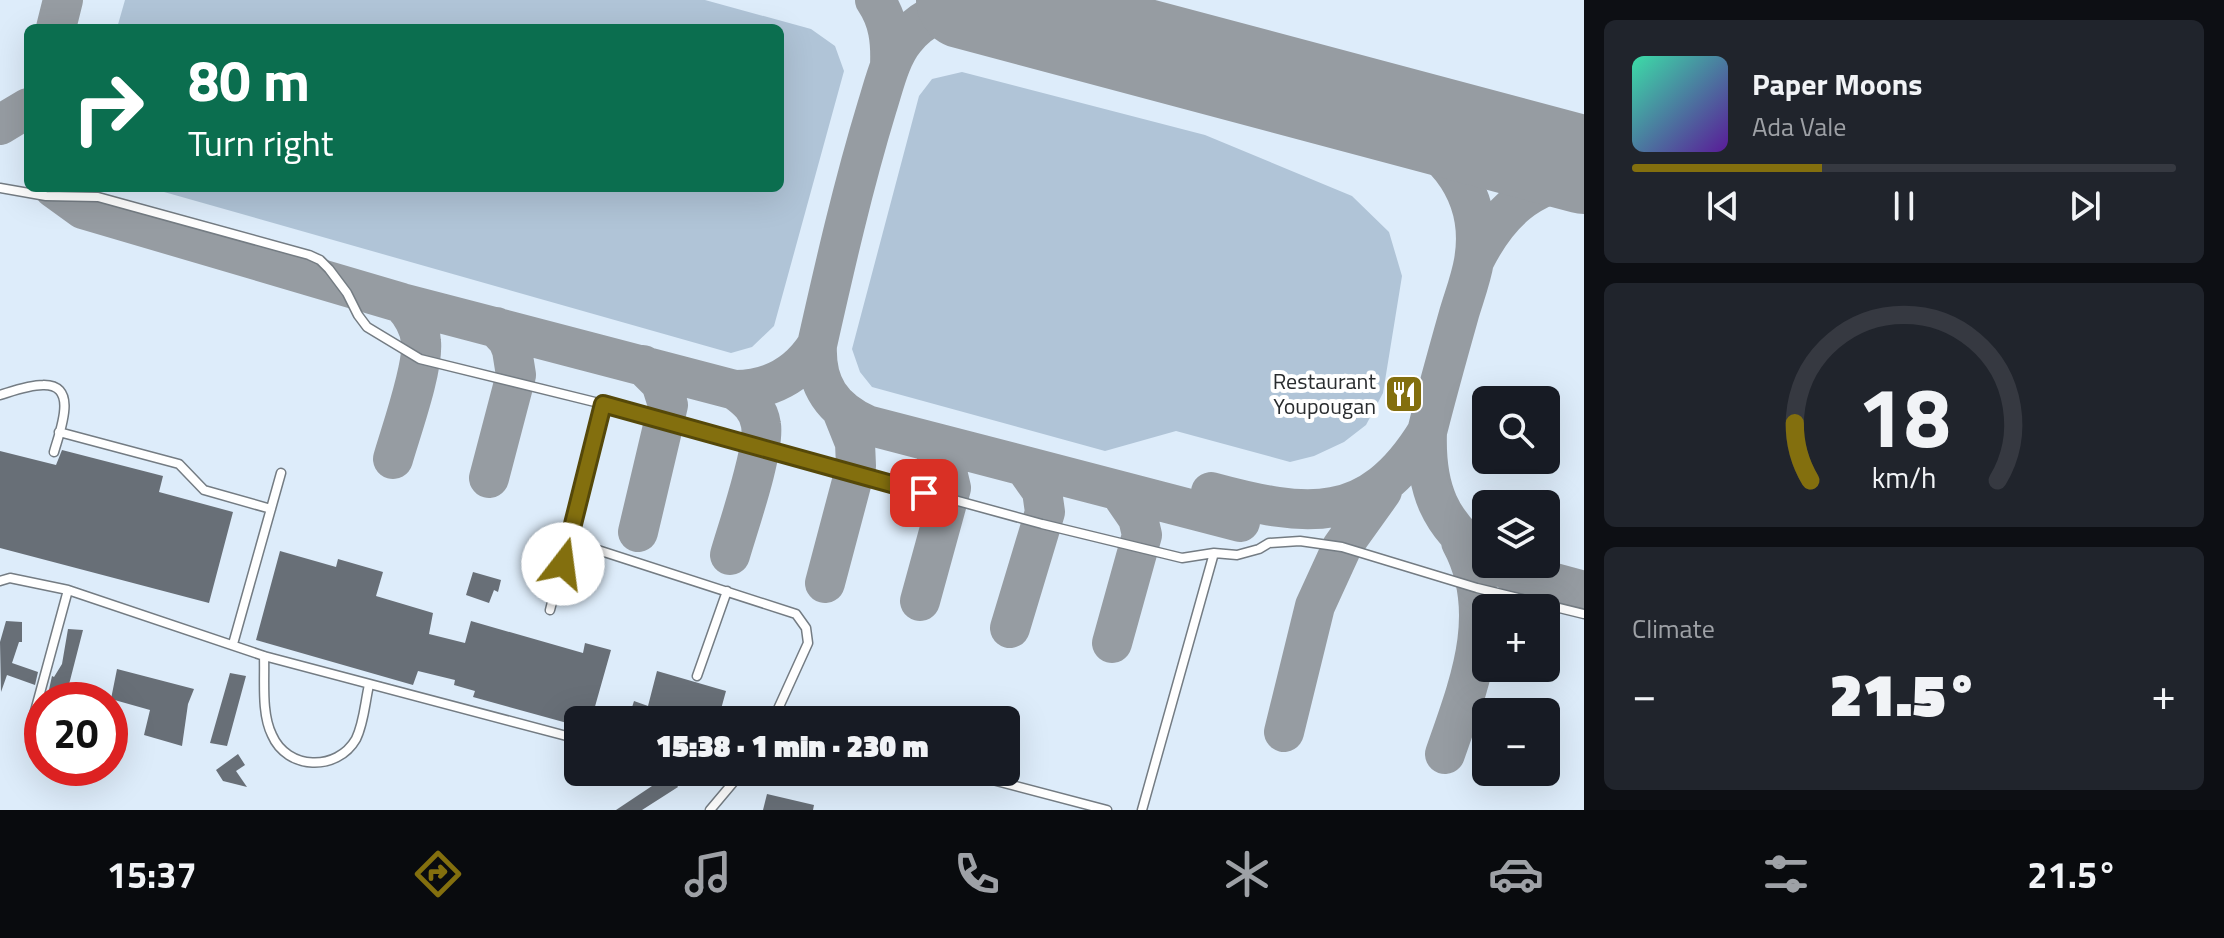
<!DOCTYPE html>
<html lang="en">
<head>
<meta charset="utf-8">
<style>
  :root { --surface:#171b24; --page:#20242c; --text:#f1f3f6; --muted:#9ea1a6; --line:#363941; --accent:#836f0e }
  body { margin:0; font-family:"Titillium Web",sans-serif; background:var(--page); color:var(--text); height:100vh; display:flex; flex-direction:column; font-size:30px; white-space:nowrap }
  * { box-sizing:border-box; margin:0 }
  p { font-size:26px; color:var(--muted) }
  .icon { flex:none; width:44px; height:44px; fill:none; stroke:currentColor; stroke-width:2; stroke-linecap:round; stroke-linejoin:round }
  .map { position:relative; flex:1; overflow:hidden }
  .details { display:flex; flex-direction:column; gap:20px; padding:20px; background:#0d0f14; width:640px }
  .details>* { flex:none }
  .hud { position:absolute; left:24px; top:24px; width:760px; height:168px; border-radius:12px; box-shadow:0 8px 32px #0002; background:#0b6e4f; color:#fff; overflow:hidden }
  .buttons { position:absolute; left:1472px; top:386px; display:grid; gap:16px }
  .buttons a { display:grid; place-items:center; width:88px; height:88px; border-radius:12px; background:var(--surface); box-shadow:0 8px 32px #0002; font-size:40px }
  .speed { position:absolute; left:24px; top:682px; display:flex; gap:16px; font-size:40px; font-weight:700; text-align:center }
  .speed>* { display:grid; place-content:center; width:104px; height:104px; border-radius:50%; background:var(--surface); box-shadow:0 8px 32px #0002; line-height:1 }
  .speed .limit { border:12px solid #d22; background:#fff; color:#111 }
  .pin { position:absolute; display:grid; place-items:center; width:68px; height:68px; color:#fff; margin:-34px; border-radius:16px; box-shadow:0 4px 12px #0006 }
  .me { position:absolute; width:88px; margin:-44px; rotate:15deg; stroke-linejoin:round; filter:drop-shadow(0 0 6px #0008) }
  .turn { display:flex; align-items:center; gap:28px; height:168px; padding:0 32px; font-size:36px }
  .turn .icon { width:104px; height:104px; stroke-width:2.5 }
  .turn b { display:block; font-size:56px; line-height:68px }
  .big { font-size:60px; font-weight:800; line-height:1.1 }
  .details .tile { flex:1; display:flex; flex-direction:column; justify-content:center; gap:12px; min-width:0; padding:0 28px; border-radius:12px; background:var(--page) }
  .details .dial { align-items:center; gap:0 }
  .dial svg { height:208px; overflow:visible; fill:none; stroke:var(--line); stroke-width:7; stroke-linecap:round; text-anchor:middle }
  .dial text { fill:var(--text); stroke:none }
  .song { display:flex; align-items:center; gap:24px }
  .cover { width:96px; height:96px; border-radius:12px; background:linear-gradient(135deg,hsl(160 70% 55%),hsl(270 70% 35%)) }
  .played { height:8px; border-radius:4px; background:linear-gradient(90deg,var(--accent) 35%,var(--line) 35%) }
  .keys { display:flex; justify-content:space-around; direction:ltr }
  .heat { display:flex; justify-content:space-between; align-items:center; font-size:44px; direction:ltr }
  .trip { position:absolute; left:564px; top:706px; width:456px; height:80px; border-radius:12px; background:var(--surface); box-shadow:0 8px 32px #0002; font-weight:800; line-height:80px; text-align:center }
  .menu { display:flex; height:128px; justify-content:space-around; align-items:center; background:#090b0e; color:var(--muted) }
  .menu .icon { width:56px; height:56px }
  .menu .selected { color:var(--accent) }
  .menu b { font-size:36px; color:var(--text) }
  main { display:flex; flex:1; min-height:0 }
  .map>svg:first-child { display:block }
</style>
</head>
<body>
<main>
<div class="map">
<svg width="1584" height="810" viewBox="0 0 1584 810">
  <rect width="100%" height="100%" fill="#edf6fe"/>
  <path fill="#ddecfa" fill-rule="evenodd" d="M 0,0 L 1584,0 L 1584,810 L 0,810 ZM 28,28 L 780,28 L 780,188 L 28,188 ZM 1486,400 L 1546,400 L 1546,460 L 1486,460 ZM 1486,504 L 1546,504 L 1546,564 L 1486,564 ZM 1486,608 L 1546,608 L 1546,668 L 1486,668 ZM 42,700 L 110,700 L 110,768 L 42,768 ZM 1486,712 L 1546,712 L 1546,772 L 1486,772 ZM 578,720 L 1006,720 L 1006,772 L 578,772 Z"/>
  <path fill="#b0c4d7" d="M 125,0 L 705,0 L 811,29 L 835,46 L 844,71 L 774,326 L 752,347 L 731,353 L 150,188 L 780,188 L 780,28 L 117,28 Z
    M 962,72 L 1205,135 L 1352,196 L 1389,232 L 1402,276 L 1383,393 L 1366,425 L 1344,442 L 1314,456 L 1290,462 L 1176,431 L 1105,451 L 872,387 L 860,372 L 852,349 L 919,96 L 932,79 Z"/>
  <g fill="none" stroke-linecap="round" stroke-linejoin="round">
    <path stroke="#969ca2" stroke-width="40" d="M 875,0 C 889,21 891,41 890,66
      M 56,28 L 63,0
      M 1376,109 C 1435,142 1487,185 1474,261 C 1471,279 1464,297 1459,314 C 1448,353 1437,392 1427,432 C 1425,488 1439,525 1486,558
      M 0,125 L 28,108
      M 54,188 L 83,209 L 402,303 L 735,390 C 770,390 798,375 817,345 C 835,265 853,186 877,107 C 884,85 890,57 905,39 C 922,17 947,8 974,2
      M 1474,261 C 1499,211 1529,185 1584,175
      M 817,345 C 815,385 832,409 867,425 L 1240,522
      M 393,459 C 401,431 424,367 421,342 C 420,326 412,314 402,303
      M 489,478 L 516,375 L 512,350 L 508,340 L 496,327
      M 1211,492 C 1307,518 1369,526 1427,432
      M 638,532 L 668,405 L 661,383 L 643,365
      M 730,555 C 738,527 765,450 761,425 C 759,409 748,399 735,390
      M 1497,564 L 1510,571 L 1584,591
      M 825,583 L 856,466 L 855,443 L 843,413
      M 920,601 L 951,488 L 945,463 L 930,443
      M 1010,628 L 1045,512 L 1042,491 L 1025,467
      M 1112,643 L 1142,535 L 1138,518 L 1120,492
      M 1284,732 L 1315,606 L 1342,547 L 1382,491
      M 1445,754 C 1469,685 1499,612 1461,542"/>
    <path stroke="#969ca2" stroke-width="98" d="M 965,0 L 1584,165"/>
  </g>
  <path fill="#686f77" d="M 62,450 L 163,476 L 159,492 L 233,512 L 209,603 L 0,548 L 0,451 L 56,465 Z
    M 280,551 L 336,567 L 338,559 L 383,572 L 376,596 L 433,613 L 429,634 L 465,643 L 471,621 L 583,653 L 585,643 L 611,650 L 594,710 L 617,716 L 616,720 L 578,720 L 578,726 L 473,697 L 475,691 L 454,685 L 455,680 L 418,671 L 413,685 L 256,640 Z
    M 473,572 L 501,580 L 498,592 L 494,590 L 489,603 L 466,595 Z
    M 6,621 L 22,622 L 22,642 L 19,642 L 12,663 L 38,672 L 35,685 L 7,675 L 1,692 L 0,642 Z
    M 68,629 L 83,630 L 65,700 L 48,694 L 52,676 L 54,677 L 62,664 Z
    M 117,669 L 194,689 L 188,704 L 182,746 L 144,735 L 150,710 L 111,699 Z
    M 657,671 L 726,691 L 718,720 L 628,720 L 634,701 L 648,706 Z
    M 230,673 L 246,676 L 227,746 L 210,743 Z
    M 238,754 L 245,765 L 236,771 L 247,787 L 223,781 L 216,770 Z
    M 670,774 L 678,787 L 642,810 L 616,810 Z
    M 767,794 L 814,805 L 813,810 L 763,810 Z"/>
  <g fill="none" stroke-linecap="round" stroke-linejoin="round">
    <g stroke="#747c83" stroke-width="11">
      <path id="service" d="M 0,188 L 46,196 L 98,197 L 309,255 L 320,260 L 329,269 L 347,293 L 358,315 L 367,327 L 420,359 L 603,404 L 1042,524 L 1182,558 L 1214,553 L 1237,555 L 1259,549 L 1269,543 L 1300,541 L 1342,547 L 1477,588 L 1584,614
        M 0,395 C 13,391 29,385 43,385 C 80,384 59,433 54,452
        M 59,432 L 179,464 L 204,490 L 271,509
        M 570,541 L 796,614 L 806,628 L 808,643 L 773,720
        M 0,581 L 10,578 L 68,590 L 264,656 L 578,739
        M 550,610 L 603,404
        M 233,644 L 281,473
        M 264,656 C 265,680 261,713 272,735 C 287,770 337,772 356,739 C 364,723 365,702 369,685
        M 697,676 L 727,591
        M 31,726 L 68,590
        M 962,772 L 1107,810
        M 710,810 L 742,772
        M 1142,810 L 1214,553"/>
    </g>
    <use href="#service" stroke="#fff" stroke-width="8"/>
  </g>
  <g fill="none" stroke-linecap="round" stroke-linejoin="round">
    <g stroke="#554809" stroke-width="20">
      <path id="route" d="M 563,564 L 603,404 L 924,493"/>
    </g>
    <use href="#route" stroke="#836f0e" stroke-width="14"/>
  </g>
  <defs>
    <g id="restaurant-square" transform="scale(2)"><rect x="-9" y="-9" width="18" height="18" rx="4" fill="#836f0e" stroke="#fff"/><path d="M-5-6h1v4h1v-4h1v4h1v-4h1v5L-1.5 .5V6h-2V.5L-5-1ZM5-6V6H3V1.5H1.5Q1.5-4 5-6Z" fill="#fff"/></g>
  </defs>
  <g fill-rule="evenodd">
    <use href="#restaurant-square" x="1404" y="394"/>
  </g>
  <g text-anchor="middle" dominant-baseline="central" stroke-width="8" stroke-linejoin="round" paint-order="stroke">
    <g font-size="22" fill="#292c2f" stroke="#fff" text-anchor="end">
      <text x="1376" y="381">Restaurant<tspan x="1376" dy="25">Youpougan</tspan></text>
    </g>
  </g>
</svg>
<div class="buttons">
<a><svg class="icon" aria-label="search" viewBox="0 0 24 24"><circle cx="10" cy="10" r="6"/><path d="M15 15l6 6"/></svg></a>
<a><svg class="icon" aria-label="layers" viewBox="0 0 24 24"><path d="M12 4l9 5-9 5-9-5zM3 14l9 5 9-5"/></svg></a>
<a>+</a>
<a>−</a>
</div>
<div class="speed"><div class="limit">20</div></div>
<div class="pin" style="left:924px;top:493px;background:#d93025"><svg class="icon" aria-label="arrive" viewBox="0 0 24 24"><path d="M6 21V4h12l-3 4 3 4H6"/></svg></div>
<svg class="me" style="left:563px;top:564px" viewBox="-20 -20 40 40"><circle r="19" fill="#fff"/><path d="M0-13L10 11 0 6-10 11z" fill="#836f0e"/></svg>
<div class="trip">15:38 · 1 min · 230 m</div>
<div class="hud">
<div class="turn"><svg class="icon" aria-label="right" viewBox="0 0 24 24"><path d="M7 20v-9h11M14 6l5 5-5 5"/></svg><div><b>80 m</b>Turn right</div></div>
</div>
</div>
<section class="details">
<div class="tile">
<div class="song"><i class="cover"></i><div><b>Paper Moons</b><p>Ada Vale</p></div></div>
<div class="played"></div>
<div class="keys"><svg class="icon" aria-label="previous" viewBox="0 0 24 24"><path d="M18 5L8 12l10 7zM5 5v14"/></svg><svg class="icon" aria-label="pause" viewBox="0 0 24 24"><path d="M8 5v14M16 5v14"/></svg><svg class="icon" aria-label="next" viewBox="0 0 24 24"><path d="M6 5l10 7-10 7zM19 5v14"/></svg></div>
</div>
<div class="tile dial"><svg viewBox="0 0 100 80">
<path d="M14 69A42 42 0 1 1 86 69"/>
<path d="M14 69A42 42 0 0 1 8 47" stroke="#836f0e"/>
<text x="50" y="56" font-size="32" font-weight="700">18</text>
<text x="50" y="72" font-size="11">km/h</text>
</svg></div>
<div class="tile"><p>Climate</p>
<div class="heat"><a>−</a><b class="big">21.5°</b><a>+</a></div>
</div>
</section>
</main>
<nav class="menu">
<b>15:37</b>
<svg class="icon selected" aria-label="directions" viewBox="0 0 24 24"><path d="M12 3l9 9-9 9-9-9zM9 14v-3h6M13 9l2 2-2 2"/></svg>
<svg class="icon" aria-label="music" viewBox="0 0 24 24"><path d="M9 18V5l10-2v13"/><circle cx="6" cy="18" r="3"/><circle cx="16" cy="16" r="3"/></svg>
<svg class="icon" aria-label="phone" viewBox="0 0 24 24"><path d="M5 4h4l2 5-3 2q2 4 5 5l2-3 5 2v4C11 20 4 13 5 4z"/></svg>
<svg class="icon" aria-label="climate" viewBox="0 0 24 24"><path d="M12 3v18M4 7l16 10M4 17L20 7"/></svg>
<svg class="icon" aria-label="car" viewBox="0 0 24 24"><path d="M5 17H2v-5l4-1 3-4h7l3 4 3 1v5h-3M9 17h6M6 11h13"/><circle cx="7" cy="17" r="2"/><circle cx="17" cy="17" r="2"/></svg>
<svg class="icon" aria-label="filters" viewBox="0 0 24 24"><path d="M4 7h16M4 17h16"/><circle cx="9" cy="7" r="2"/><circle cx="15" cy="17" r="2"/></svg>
<b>21.5°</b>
</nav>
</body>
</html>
